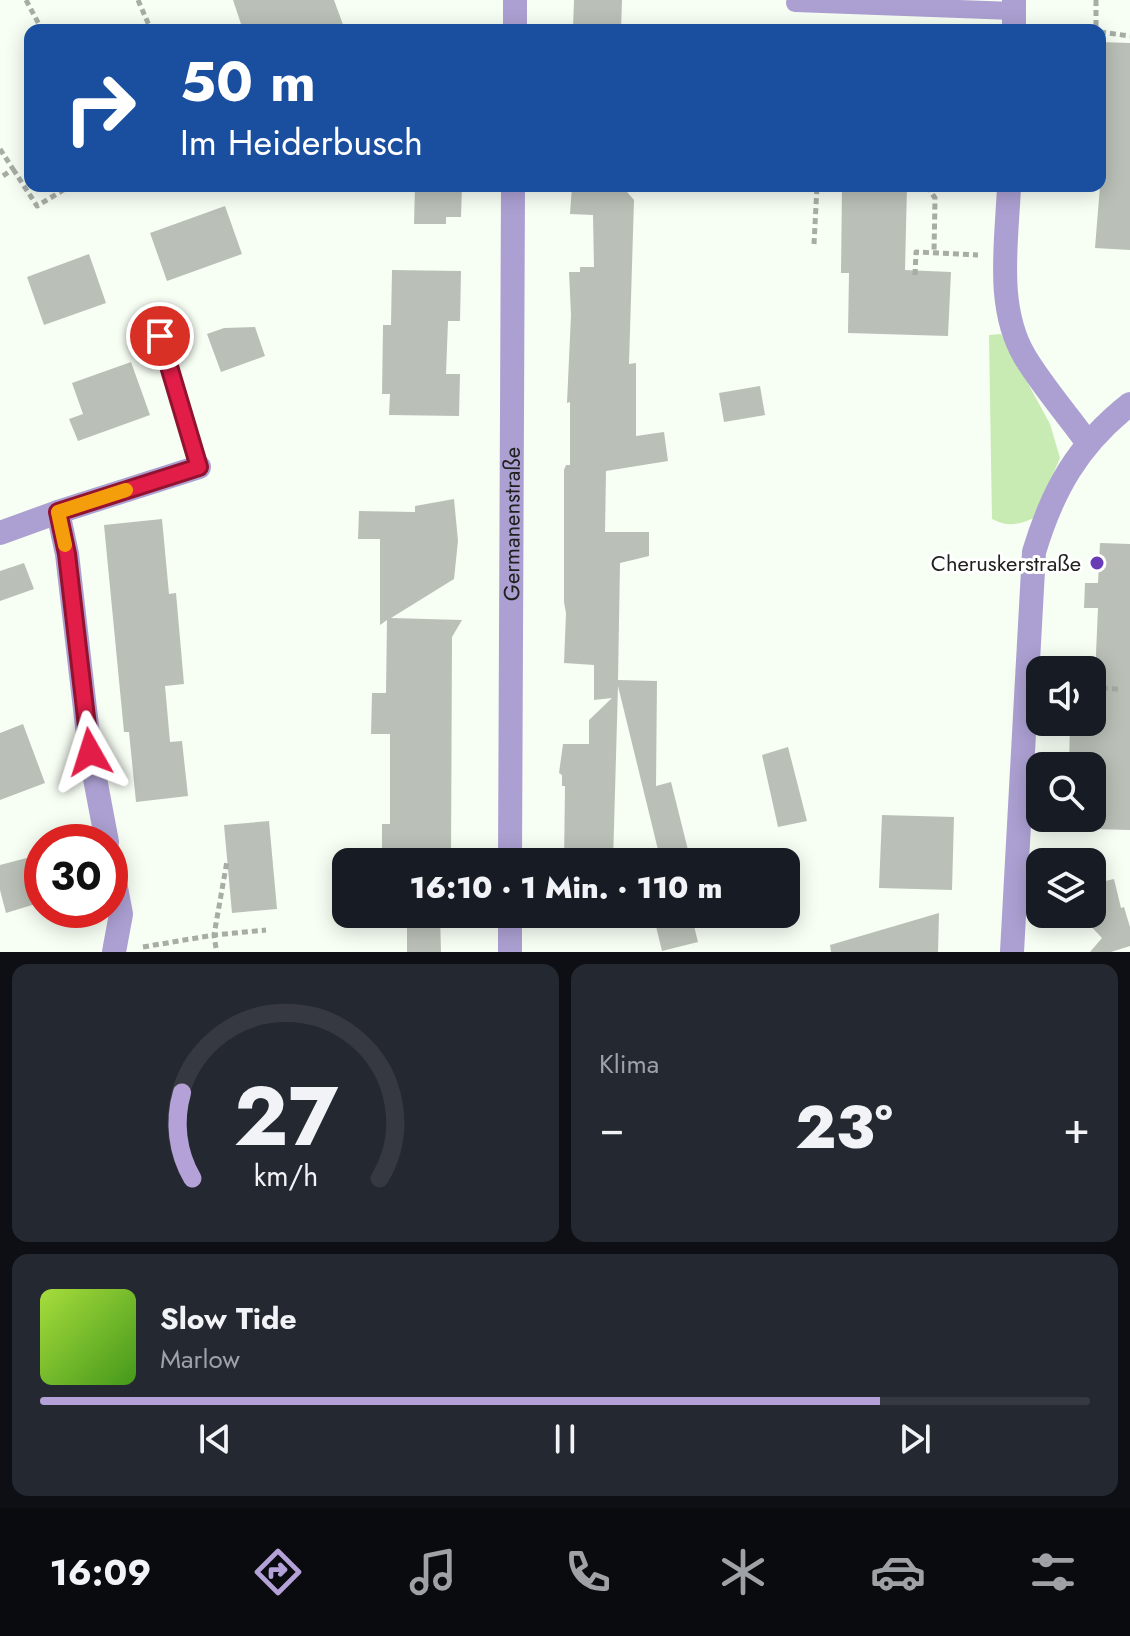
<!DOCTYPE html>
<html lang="de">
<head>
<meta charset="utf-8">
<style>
  :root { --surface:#171b24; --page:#242831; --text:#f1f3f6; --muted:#9ea1a6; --line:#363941; --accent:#b3a1d8 }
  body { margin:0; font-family:Jost,sans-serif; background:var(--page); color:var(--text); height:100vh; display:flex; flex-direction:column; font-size:30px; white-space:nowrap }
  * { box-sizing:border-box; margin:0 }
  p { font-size:26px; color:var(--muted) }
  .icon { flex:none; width:44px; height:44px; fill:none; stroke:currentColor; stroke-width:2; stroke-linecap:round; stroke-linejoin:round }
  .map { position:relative; height:952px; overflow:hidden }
  .drawer { display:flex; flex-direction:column; gap:12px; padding:12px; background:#0d0f14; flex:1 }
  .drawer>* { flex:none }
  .banner { position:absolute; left:24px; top:24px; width:1082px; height:168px; border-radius:16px; box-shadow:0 4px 20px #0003; background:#1a4fa0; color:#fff; overflow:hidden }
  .fabs { position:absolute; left:1026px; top:656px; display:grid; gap:16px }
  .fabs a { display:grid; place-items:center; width:80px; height:80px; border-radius:16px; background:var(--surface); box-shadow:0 4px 20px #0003; font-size:40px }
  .speed { position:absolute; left:24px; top:824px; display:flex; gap:16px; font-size:40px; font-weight:700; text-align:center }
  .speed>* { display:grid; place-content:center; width:104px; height:104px; border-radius:50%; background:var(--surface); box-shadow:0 4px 20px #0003; line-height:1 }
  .speed .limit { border:12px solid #d22; background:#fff; color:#111 }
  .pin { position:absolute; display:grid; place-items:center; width:68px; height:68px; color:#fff; margin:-34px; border:4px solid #fff; border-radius:50%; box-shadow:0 2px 8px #0007 }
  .me { position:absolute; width:88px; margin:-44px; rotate:354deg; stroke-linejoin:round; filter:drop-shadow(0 0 6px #0008) }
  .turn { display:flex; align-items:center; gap:28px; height:168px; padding:0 24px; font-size:36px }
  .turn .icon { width:104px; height:104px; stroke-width:2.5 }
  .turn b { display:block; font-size:56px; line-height:68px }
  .big { font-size:60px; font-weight:800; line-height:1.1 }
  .drawer .tile { flex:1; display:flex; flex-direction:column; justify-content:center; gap:12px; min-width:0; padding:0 28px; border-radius:16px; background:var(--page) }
  .drawer .dial { align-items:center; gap:0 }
  .dial svg { height:208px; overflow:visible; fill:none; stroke:var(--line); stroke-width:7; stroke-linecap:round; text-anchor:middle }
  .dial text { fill:var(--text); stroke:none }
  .song { display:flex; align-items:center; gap:24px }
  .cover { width:96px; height:96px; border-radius:12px; background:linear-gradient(135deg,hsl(80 70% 55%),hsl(100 70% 35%)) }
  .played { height:8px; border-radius:4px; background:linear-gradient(90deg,var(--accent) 80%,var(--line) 80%) }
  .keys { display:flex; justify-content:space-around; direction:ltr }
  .heat { display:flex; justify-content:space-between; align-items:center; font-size:44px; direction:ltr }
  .drawer .tiles { flex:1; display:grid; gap:12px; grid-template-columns:1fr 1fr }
  .tile:last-child { grid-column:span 2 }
  .trip { position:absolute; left:332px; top:848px; width:468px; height:80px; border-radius:16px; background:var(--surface); box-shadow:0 4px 20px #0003; font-weight:800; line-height:80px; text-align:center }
  .menu { display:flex; height:128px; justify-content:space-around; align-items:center; background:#090b0e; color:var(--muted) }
  .menu .icon { width:56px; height:56px }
  .menu .active { color:var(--accent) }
  .menu b { font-size:36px; color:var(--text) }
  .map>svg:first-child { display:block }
</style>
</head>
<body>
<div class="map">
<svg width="1130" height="952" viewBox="0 0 1130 952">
  <rect width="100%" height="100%" fill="#f7fef4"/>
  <path fill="#c7ebb2" d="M 1001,334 L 1050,424 L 1060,458 L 1034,518 C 1017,525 1008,527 992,519 L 989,335 Z"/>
  <path fill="#bac0b7" d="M 233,0 L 334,0 L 345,30 L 243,30 Z
    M 574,0 L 622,0 L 621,30 L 573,29 Z
    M 1100,42 L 1130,43 L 1130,250 L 1095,248 L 1100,186 Z
    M 415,186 L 462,186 L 461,217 L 446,217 L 446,224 L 414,224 Z
    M 572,186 L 622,186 L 634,200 L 629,364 L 636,363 L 636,436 L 664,432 L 668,461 L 606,471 L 605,532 L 649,532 L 649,556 L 620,563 L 618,680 L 657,681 L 656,786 L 671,782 L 691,862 L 661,862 L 618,686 L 613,862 L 564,862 L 565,786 L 562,786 L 562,775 L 559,773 L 563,744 L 589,744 L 589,720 L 612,698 L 594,700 L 594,665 L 564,663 L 566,613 L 564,602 L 564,470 L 566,465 L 570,465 L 570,402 L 567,403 L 571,315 L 569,272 L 580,272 L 580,267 L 594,267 L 593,215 L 570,214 Z
    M 842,186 L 907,186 L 905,270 L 951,272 L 948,336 L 848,333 L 849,273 L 841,273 Z
    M 225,206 L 242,254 L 167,281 L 150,233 Z
    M 89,254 L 106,303 L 44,325 L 27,277 Z
    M 392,270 L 461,271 L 460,321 L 448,321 L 446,374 L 460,374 L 459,416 L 389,415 L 390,394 L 382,394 L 383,325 L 391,325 Z
    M 255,327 L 265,356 L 221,372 L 207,334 L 224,328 Z
    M 131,362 L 150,415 L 78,441 L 69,419 L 83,414 L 72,383 Z
    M 760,386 L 765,415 L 724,422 L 719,393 Z
    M 454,499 L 458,541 L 454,579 L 391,618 L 462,620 L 452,637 L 451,862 L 382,862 L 382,824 L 390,824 L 390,734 L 371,734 L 372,693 L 386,693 L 387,620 L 380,625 L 380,539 L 358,539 L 359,511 L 415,512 L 415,506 Z
    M 162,519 L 169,594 L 176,593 L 184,684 L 165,686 L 170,742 L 182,741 L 188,796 L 136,802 L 129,732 L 124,732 L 104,525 Z
    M 1100,543 L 1130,544 L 1130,830 L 1092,829 L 1092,766 L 1069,766 L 1070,722 L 1093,722 L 1098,608 L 1084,608 L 1085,583 L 1098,583 Z
    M 24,563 L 34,589 L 0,601 L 0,571 Z
    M 23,724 L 45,783 L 0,800 L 0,733 Z
    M 788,747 L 807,821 L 778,827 L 762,755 Z
    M 882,815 L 954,817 L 952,890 L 879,888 Z
    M 269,821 L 277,909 L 232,913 L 224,825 Z
    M 42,854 L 42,902 L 6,913 L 0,890 L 0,865 Z
    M 1114,879 L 1121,908 L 1124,907 L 1130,927 L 1130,946 L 1111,952 L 1090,952 L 1102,938 L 1082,917 L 1097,912 L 1092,884 Z
    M 939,913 L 938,952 L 831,952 L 830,945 Z
    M 407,914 L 440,914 L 441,952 L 407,952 Z
    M 653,914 L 691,914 L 698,942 L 662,951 Z"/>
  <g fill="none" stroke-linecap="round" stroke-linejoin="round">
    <path stroke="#a7aca5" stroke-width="5" stroke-dasharray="6 4" stroke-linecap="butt" d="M 26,0 L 42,30
      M 138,0 L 151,30
      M 1096,0 L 1096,30
      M 1100,32 L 1130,36
      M 0,149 L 13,169 L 0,178
      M 13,169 L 37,206 L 70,186
      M 927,186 L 935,198 L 934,253
      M 814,244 L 817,186
      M 915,275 L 916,252 L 978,255
      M 1092,688 L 1118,689 L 1118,685
      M 143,947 L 214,935 L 266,930
      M 216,948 L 214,935 L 227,861"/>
    <path stroke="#aca0d2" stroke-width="18" d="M 795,3 L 1014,11
      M 160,336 L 199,467"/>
    <g stroke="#aca0d2" stroke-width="24">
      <path d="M 515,30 L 515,0"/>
      <path d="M 1014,30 L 1014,0"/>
      <path d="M 1009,186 C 1007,241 995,307 1025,357 C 1043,387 1067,414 1087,442"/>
      <path d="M 58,512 L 199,467"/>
      <path d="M 0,533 L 58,512 L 67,554 L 90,752 L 107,842"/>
      <path d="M 110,856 L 121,914 L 114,952"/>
      <path id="s1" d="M 510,862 L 513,186"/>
      <path d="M 510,914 L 510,952"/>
      <path d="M 1012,952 L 1034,552 C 1053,489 1078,445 1130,404"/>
    </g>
  </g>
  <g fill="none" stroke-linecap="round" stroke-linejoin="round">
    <g stroke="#92132f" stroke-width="20">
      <path id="route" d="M 90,752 L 67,554 L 58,512 L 199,467 L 160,336"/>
    </g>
    <use href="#route" stroke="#e11d48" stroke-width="14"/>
    <path stroke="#f59e0b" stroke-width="14" d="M 65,545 L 58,512 L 126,490"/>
  </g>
  <circle fill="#673cb4" stroke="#fff" stroke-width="3" cx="1097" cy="563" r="8"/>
  <g text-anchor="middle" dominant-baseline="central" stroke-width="6" stroke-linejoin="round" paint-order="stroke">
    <g font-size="22" fill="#20221f" stroke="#fff">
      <text stroke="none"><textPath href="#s1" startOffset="338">Germanenstraße</textPath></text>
    </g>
    <g font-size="22" fill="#20221f" stroke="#fff" text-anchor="end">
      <text x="1081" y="563">Cheruskerstraße</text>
    </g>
  </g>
</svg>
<div class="fabs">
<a><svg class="icon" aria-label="sound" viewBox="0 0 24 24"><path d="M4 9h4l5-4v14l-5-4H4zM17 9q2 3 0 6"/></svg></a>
<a><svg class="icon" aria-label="search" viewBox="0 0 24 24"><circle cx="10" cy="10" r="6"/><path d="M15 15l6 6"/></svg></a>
<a><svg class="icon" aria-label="layers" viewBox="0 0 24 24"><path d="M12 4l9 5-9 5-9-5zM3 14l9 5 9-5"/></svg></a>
</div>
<div class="speed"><div class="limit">30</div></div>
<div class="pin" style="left:160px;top:336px;background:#d93025"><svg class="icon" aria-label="arrive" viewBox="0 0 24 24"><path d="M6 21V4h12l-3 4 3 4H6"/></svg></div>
<svg class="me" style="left:90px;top:752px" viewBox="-20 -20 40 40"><path d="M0-17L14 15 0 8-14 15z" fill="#e11d48" stroke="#fff" stroke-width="4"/></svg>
<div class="trip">16:10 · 1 Min. · 110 m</div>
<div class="banner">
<div class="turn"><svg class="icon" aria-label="right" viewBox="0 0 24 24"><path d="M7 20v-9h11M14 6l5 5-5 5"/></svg><div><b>50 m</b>Im Heiderbusch</div></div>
</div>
</div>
<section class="drawer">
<div class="tiles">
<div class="tile dial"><svg viewBox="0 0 100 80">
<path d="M14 69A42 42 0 1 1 86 69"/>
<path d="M14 69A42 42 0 0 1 10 36" stroke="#b3a1d8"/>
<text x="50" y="56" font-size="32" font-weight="700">27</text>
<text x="50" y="72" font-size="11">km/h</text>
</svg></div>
<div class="tile"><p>Klima</p>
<div class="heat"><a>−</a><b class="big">23°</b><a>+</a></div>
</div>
<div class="tile">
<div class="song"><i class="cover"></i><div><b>Slow Tide</b><p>Marlow</p></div></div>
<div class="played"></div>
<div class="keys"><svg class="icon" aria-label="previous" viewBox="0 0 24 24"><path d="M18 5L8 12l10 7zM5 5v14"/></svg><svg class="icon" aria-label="pause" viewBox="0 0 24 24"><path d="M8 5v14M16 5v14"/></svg><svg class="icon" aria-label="next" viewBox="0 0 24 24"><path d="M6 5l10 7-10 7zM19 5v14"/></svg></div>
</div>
</div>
</section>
<nav class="menu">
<b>16:09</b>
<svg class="icon active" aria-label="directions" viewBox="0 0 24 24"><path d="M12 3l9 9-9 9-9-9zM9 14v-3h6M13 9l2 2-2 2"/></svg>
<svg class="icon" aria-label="music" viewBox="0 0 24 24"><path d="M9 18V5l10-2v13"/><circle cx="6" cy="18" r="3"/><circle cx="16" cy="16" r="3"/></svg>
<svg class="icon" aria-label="phone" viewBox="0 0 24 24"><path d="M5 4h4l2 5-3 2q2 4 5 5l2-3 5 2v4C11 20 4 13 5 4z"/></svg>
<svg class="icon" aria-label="climate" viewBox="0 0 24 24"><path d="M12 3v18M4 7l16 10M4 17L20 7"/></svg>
<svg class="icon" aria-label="car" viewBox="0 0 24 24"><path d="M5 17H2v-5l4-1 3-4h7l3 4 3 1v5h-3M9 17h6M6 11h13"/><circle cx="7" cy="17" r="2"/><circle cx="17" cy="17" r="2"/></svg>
<svg class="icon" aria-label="filters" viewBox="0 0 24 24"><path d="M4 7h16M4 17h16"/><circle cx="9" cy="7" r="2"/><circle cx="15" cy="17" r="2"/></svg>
</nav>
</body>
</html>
